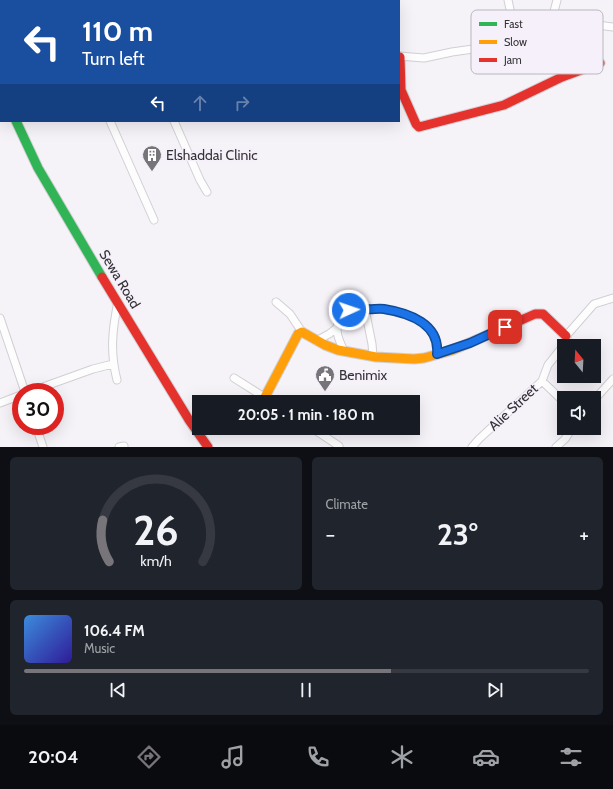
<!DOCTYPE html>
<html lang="en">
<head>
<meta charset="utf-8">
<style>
  :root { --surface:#171b24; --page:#20242c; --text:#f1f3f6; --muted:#9ea1a6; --line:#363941; --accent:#78757a }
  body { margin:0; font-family:Cabin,sans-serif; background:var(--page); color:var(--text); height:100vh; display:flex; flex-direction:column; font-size:15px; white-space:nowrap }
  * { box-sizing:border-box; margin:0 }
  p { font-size:13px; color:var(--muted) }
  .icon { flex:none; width:22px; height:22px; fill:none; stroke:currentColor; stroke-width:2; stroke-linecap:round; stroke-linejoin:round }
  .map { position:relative; height:447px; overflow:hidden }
  .drawer { display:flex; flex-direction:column; gap:10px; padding:10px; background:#0d0f14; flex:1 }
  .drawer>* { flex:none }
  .banner { position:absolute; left:0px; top:0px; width:400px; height:122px; box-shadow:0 4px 16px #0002; background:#1a4fa0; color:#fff; overflow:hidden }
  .needle { width:26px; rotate:342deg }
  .controls { position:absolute; left:557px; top:339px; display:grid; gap:8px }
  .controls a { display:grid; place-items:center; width:44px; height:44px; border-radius:0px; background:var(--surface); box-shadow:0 4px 16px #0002; font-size:20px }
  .speed { position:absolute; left:12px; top:383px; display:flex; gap:8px; font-size:20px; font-weight:700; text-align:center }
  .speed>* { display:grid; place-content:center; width:52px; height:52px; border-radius:50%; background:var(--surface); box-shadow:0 4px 16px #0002; line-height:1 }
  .speed .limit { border:6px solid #d22; background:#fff; color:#111 }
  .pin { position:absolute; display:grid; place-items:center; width:34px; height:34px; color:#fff; margin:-17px; border-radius:8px; box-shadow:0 2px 6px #0006 }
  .me { position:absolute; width:44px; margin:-22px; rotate:87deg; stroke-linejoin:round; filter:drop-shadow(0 0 3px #0008) }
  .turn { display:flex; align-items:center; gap:14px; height:84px; padding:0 16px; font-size:18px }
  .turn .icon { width:52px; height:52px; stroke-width:2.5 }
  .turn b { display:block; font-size:28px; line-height:34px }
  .lanes { display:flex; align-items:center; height:38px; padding:0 16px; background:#0003; justify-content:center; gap:20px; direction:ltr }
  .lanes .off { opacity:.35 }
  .big { font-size:30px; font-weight:800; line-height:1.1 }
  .drawer .card { flex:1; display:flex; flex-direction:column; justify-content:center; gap:6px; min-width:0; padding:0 14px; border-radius:6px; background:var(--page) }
  .drawer .dial { align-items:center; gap:0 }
  .dial svg { height:104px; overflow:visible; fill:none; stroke:var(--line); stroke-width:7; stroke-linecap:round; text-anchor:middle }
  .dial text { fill:var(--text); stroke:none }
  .song { display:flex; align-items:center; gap:12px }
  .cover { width:48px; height:48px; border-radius:6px; background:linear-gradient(135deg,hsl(210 70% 55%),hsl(250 70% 35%)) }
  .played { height:4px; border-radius:2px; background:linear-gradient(90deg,var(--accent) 65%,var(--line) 65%) }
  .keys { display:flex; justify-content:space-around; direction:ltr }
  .heat { display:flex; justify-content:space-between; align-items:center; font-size:22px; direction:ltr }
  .drawer .tiles { flex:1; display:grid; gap:10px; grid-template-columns:1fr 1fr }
  .card:last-child { grid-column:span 2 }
  .trip { position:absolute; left:192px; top:395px; width:228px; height:40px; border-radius:0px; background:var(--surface); box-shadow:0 4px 16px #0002; font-weight:800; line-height:40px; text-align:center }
  .menu { display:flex; height:64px; justify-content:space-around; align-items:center; background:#090b0e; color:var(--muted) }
  .menu .icon { width:28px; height:28px }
  .menu .on { color:var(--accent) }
  .menu b { font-size:18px; color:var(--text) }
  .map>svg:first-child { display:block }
</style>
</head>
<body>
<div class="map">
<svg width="613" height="447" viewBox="0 0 613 447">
  <rect width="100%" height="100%" fill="#f5f2f8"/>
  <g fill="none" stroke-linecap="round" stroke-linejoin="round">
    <g stroke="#d1cfd4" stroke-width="9">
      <path id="street" d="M 57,0 L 58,1
        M 131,0 L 131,1
        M 281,0 L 282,0
        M 508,0 L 513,23 L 517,34
        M 16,1 L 18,0
        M 266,1 L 266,0
        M 0,8 L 1,7
        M 552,19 L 557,0
        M 399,56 L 424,58 L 452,52 L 494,46 L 545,21 L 552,19 L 613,27
        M 0,61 L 1,61
        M 110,121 L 154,220
        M 174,121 L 200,180 L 207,192
        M 276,302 L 290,314 L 302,332
        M 365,309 C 393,307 441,318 437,355
        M 0,318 L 25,392
        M 316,341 L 329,334 L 338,327
        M 344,351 C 340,342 335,333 338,323 C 339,321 342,318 344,316 C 350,309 356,303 365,309 L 372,344 L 373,356
        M 234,378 L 272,402
        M 117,380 C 110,353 112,330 118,302
        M 542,381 L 564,402
        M 29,392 L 93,369 L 113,364
        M 594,400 L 613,379
        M 0,403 L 21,395
        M 36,426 L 43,447
        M 312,428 L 339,446
        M 119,447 L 124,446 L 124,447
        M 472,447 L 479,439 L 542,381 L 548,365 L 560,350 L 567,338 L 566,336 L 594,304 L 613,298
        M 556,447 L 565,439 L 572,428"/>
    </g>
    <g stroke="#d1cfd4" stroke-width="11">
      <path id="fast" d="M 0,74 L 1,78
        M 16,121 L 38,168 L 102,277"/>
    </g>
    <g stroke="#d1cfd4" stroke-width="11">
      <path id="slow" d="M 265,397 L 298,334 L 302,332 L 325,345 L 338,350 L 376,357 L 414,359 L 424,358 L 453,350 L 508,326"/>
    </g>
    <g stroke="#d1cfd4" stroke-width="11">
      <path id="jam" d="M 400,57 L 401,90 L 416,124 L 419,127 L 504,105 L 562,77 L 600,63
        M 102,277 L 189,420 L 208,447
        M 508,326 L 535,314 L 543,314 L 566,336"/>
    </g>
    <use href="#street" stroke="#fefdfe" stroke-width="7"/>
    <use href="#fast" stroke="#30b455" stroke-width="9"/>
    <use href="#slow" stroke="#ff9f0a" stroke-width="9"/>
    <use href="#jam" stroke="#e5322d" stroke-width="9"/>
  </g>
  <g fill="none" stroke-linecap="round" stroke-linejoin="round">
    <g stroke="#114b97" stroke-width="10">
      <path id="route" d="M 349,310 C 352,308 356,305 360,306 C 364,307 362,309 366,309 C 371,310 378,308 384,309 C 409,313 440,324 437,354 L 470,343 L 505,327"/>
    </g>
    <use href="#route" stroke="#1a73e8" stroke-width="7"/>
  </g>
  <defs>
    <g id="building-pin" transform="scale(1)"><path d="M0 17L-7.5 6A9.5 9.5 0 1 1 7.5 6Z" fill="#78757a" stroke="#f5f0fa"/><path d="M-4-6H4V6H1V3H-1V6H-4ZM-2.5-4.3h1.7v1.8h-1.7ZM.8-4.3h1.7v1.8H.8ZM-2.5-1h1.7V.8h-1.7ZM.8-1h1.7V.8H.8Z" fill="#fff"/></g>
    <g id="civic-pin" transform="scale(1)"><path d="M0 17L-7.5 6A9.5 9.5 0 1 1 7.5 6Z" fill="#78757a" stroke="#f5f0fa"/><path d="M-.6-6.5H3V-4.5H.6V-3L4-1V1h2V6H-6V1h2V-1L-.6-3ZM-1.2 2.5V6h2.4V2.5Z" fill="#fff"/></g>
  </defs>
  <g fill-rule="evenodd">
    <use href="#building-pin" x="152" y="155"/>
    <use href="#civic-pin" x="325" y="375"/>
  </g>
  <g text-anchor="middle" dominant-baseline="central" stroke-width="3" stroke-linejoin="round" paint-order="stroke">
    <g font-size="14" fill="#343236" stroke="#f5f0fa" text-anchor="start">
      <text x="166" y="155">Elshaddai Clinic</text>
      <text x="339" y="375">Benimix</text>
    </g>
    <g font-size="14" fill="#343236" stroke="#f5f0fa">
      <text transform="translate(120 279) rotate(59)">Sewa Road</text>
      <text transform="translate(513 407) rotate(-43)">Alie Street</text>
    </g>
  </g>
  <rect x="471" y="10" width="132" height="64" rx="6" fill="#f5f0fa" stroke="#bbb7bf" stroke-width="1"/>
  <rect x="479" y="22" width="18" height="4" fill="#30b455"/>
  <rect x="479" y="40" width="18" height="4" fill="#ff9f0a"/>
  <rect x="479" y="58" width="18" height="4" fill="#e5322d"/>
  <g font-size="11" fill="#343236">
    <text x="504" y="28">Fast</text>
    <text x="504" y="46">Slow</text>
    <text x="504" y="64">Jam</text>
  </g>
</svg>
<div class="controls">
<a><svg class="needle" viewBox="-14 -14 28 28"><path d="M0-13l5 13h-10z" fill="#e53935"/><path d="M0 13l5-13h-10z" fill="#9ea1a6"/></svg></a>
<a><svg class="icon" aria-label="sound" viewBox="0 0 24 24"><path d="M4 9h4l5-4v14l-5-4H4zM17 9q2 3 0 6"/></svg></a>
</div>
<div class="speed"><div class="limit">30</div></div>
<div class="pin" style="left:505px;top:327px;background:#d93025"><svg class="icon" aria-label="arrive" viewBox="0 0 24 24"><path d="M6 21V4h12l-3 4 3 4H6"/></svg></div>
<svg class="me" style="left:349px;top:310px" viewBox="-20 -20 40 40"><circle r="17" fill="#1a73e8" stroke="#fff" stroke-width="3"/><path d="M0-11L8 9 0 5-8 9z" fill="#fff"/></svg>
<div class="trip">20:05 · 1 min · 180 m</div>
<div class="banner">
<div class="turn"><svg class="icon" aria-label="left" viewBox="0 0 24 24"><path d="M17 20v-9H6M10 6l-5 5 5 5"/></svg><div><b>110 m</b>Turn left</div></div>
<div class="lanes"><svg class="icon" aria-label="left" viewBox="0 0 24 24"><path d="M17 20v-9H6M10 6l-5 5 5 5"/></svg><svg class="icon off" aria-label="ahead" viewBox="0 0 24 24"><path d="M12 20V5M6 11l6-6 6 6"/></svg><svg class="icon off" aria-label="right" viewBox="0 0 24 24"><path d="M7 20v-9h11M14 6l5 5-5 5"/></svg></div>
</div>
</div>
<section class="drawer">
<div class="tiles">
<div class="card dial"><svg viewBox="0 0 100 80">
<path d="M14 69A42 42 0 1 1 86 69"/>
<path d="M14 69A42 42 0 0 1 9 37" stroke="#78757a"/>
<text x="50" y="56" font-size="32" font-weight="700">26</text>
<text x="50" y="72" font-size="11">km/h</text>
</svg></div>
<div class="card"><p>Climate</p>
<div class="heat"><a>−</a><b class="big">23°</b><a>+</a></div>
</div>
<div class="card">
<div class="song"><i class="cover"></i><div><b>106.4 FM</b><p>Music</p></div></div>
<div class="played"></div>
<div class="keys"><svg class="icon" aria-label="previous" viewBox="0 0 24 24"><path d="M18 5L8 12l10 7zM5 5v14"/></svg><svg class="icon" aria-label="pause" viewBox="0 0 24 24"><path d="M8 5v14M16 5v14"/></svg><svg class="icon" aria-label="next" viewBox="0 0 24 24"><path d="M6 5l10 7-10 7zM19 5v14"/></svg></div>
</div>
</div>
</section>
<nav class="menu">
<b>20:04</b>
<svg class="icon on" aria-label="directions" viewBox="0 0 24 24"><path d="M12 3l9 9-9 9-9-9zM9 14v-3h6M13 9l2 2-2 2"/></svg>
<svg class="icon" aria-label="music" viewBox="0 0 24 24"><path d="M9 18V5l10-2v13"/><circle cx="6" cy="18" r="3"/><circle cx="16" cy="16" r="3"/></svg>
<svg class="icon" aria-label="phone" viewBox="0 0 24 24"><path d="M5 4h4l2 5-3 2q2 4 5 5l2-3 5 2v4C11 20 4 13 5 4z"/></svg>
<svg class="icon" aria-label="climate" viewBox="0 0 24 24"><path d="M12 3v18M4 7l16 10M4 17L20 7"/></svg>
<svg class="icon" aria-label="car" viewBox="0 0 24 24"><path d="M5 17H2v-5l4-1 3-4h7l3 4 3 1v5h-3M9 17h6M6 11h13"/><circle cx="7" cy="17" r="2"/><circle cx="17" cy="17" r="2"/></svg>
<svg class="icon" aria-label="filters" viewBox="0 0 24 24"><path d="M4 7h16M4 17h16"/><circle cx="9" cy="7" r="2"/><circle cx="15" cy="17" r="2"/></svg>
</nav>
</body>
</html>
